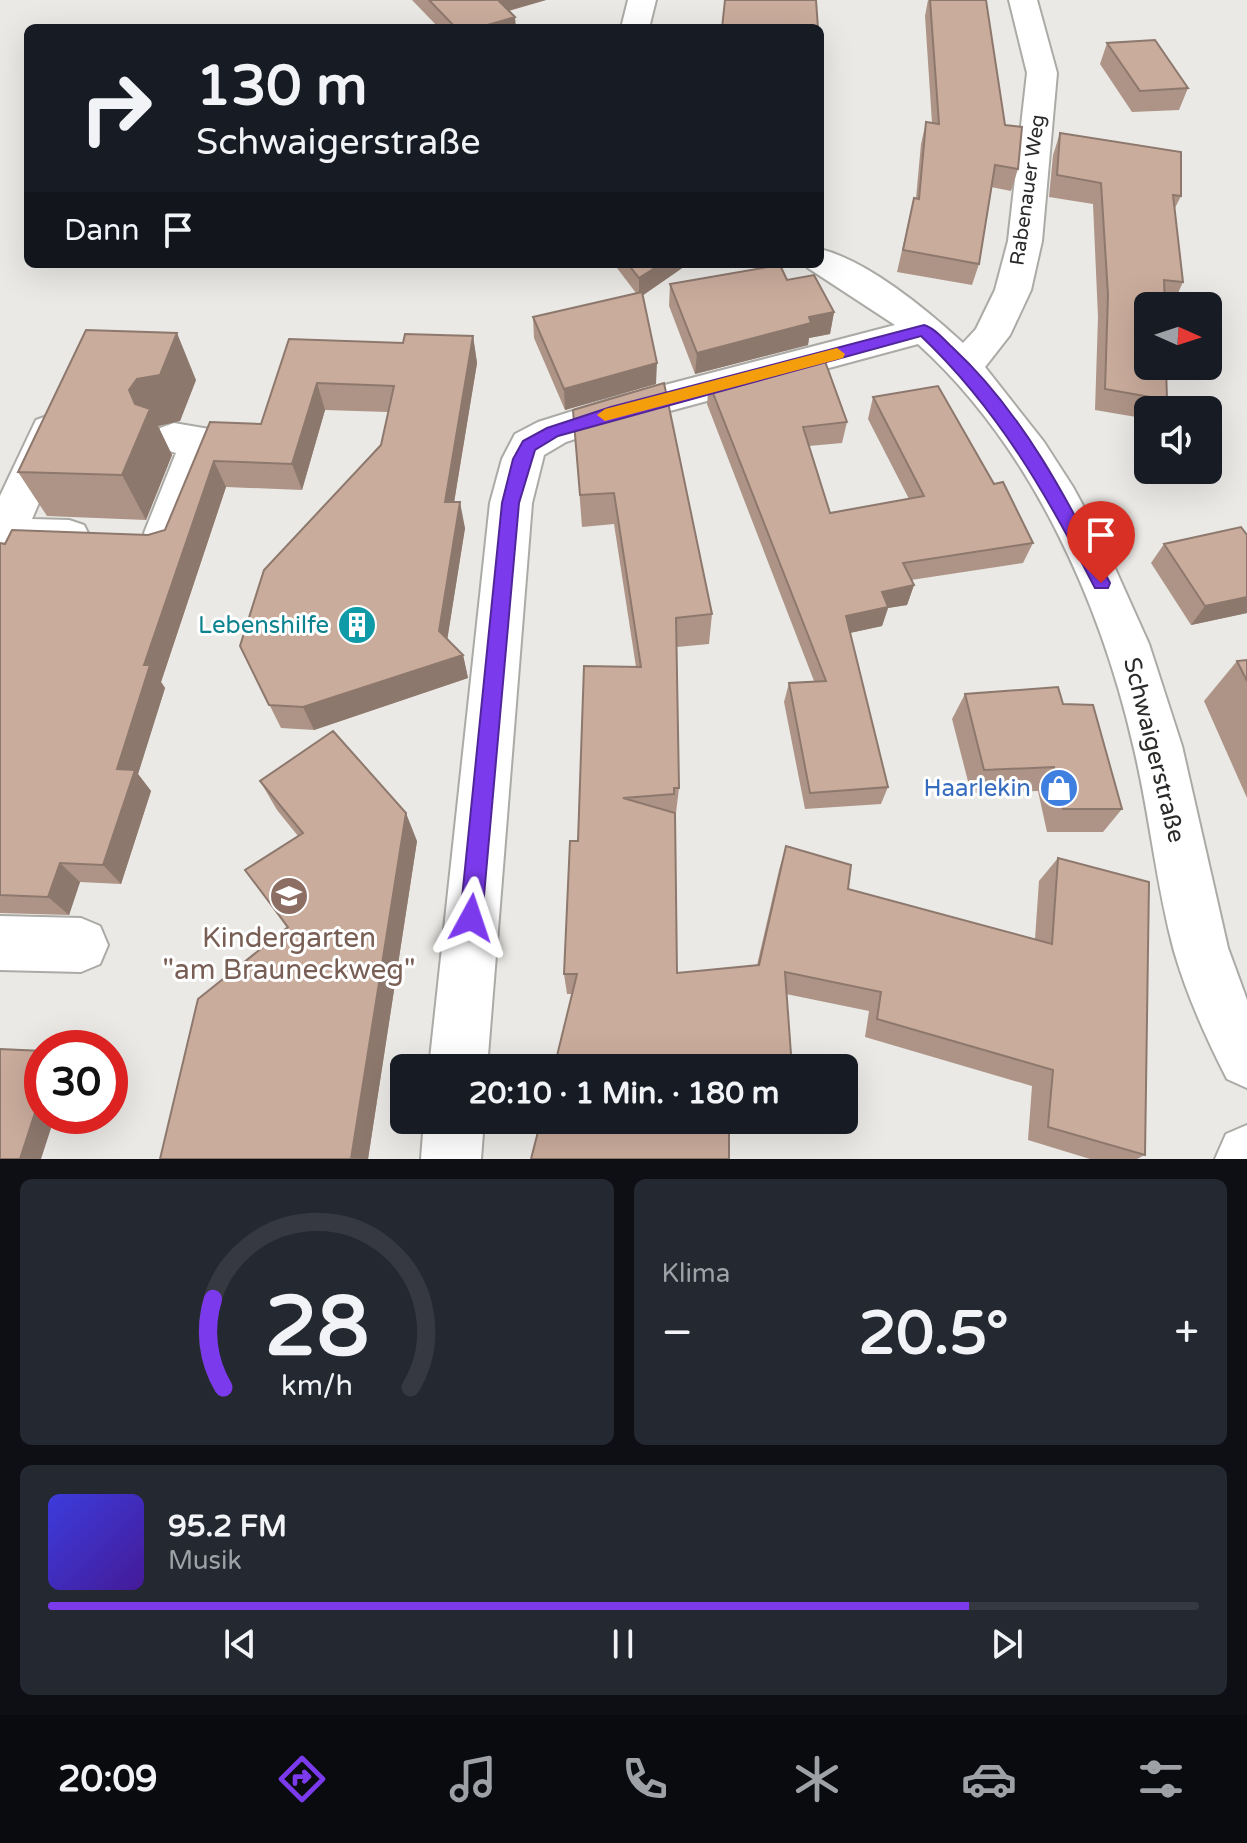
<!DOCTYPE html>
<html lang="de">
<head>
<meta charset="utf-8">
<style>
  :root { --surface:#171b24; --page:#242831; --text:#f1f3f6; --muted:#9ea1a6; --line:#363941; --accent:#7c3aed }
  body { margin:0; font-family:"Varela Round",sans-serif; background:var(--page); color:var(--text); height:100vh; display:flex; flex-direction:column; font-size:30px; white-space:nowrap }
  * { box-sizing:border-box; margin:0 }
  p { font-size:26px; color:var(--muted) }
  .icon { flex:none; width:44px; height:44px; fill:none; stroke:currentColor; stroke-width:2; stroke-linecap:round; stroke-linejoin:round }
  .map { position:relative; height:1159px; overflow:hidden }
  .sheet { display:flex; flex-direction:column; gap:20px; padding:20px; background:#0d0f14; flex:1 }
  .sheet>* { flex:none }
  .hud { position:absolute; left:24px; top:24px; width:800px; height:244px; border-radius:12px; box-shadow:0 8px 32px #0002; background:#171b24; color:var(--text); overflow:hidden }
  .needle { width:52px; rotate:93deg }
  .buttons { position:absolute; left:1134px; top:292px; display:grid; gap:16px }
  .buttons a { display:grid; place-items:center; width:88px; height:88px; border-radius:12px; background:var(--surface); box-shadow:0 8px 32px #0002; font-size:40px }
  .speed { position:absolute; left:24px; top:1030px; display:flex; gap:16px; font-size:40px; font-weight:700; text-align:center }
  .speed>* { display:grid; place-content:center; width:104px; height:104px; border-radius:50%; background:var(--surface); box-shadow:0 8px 32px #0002; line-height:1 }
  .speed .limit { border:12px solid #d22; background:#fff; color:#111 }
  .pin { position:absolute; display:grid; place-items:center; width:68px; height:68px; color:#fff; margin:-82px -34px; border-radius:50% 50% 50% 0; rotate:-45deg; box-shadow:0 0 8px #0007 }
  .pin .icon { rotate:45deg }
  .me { position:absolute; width:88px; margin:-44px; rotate:5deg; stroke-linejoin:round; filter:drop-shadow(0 0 6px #0008) }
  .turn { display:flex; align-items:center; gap:28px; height:168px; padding:0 40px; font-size:36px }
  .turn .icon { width:104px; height:104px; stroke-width:2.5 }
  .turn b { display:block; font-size:56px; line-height:68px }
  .then { display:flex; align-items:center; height:76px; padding:0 40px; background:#0003; gap:16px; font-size:30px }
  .big { font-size:60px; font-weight:800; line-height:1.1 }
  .sheet .widget { flex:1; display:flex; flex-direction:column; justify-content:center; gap:12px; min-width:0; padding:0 28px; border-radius:12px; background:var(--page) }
  .sheet .dial { align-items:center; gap:0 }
  .dial svg { height:208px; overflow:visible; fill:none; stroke:var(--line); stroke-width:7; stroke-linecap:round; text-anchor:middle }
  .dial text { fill:var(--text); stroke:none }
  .song { display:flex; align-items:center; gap:24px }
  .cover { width:96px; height:96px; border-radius:12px; background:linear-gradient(135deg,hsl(240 70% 55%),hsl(260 70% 35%)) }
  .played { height:8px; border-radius:4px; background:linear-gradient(90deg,var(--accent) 80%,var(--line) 80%) }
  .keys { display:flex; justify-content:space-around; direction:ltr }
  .heat { display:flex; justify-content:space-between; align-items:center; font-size:44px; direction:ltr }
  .sheet .tiles { flex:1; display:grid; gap:20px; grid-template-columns:1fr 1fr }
  .widget:last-child { grid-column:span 2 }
  .trip { position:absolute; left:390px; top:1054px; width:468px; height:80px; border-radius:12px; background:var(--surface); box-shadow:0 8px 32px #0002; font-weight:800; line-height:80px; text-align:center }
  .menu { display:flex; height:128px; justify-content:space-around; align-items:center; background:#090b0e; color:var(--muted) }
  .menu .icon { width:56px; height:56px }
  .menu .on { color:var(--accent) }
  .menu b { font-size:36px; color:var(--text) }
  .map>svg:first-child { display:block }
</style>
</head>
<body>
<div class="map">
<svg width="1247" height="1159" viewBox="0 0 1247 1159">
  <rect width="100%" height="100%" fill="#eae9e5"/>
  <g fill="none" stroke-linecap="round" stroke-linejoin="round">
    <g stroke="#abaaa6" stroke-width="4">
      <path id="minor" d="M 628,0 L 656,0 L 649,28 L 621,28 Z
        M 1009,0 L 1037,0 L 1057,73 L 1042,241 L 1031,290 L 1010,335 L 985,367 L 1044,442 L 1073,487 L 1105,546 L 1149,644 L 1182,746 L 1228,948 L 1247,1000 L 1247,1088 L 1227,1079 C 1206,1038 1187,996 1174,951 C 1156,885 1150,816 1134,749 C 1101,603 1031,446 918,344 L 618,425 L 566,442 L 544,455 L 532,503 L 487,1068 L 429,1068 L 490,503 L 502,459 L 515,434 L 538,422 L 611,399 L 895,325 L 808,268 L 805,264 L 820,264 L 820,249 C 868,261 927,310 963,343 L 976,329 L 995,290 L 1008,241 L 1027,73 Z
        M 50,415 L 64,420 L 70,430 L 32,519 L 69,520 L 84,525 L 90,537 L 84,549 C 57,558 28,550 0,557 L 0,496 L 36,420 Z
        M 174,423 L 215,430 L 221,440 L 186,533 L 180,545 L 165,550 L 150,545 L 144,533 L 176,453 L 160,448 L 154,438 L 160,428 Z
        M 0,916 L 81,918 L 100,926 L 108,945 L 100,964 L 81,972 L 0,970 Z
        M 424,1120 L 484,1120 L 481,1159 L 421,1159 Z
        M 1247,1125 L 1247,1159 L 1215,1159 L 1226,1134 Z"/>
    </g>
    <use href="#minor" fill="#fff" fill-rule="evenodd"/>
  </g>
  <path fill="#ae9486" d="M 412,0 L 546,0 L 509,11 L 516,28 L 439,28 Z
    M 928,0 L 986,0 L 1005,125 L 1018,169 L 1011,191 L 991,187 L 979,264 L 972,285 L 897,272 L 914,198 L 916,198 L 921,144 L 926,122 L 932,123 L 925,16 Z
    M 1107,43 L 1188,88 L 1179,110 L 1132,112 L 1100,64 Z
    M 1060,133 L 1181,196 L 1175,208 L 1183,282 L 1173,304 L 1165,303 L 1167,400 L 1161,410 L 1148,410 L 1148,419 L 1095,410 L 1098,317 L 1093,204 L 1049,197 L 1053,155 Z
    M 614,264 L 688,264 L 643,295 L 656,384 L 565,410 L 534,338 L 533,317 L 636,293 Z
    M 787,280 L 834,312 L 830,334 L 809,338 L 808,345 L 695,374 L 669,306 L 670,284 Z
    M 473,336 L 477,363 L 454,502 L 465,528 L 447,639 L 463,655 L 468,678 L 314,730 L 281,728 L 240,646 L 381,445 L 388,412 L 325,410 L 302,490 L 226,487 L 161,682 L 165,688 L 138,774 L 151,791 L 121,884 L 80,882 L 69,915 L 0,913 L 0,543 L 148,535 L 165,530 L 210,422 L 261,424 L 289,339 L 403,343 Z
    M 196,380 L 180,421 L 158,426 L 172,455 L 146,520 L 47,516 L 18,472 Z
    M 709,383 L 847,422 L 842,443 L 809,446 L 830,513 L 909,499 L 868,419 L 873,397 L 994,484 L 1033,543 L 1023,563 L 911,580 L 914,585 L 907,605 L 888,608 L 882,626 L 850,633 L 888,787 L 881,804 L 805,809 L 784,702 L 789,683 L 814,681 L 707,404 Z
    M 573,410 L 712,614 L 709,644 L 677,647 L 679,788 L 676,813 L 675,813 L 677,973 L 757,965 L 779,870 L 786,846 L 848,889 L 1035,939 L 1039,881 L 1058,858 L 1145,1155 L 1137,1159 L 1090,1159 L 1028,1140 L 1032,1086 L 865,1037 L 869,1011 L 786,994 L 567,994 L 564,974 L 578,841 L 636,667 L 614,524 L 582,527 Z
    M 1164,544 L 1247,613 L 1191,625 L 1151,563 Z
    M 1247,660 L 1247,798 L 1204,701 L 1237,661 Z
    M 965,694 L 1063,704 L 1122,809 L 1103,832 L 1047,832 L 1038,791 L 971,793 L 952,719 Z
    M 260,781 L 417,841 L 368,1159 L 160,1159 L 287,928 L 245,870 L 298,836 L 277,810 Z"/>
  <path fill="#8d786d" d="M 492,0 L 546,0 L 493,15 Z
    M 515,17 L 516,28 L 477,28 Z
    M 661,264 L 688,264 L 639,298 L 639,278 Z
    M 834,312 L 830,334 L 809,338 L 808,345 L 695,374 L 697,353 L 809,317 Z
    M 177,333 L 196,380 L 180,421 L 158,426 L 172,455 L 146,520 L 122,475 L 129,390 L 137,379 Z
    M 473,336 L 477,363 L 450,527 L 445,502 Z
    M 657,363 L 656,384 L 565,410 L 564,389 Z
    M 317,383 L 325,410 L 302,490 L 292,464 Z
    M 214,461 L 226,487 L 161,682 L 165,688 L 138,774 L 151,791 L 121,884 L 103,865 L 117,769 L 144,665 Z
    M 460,502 L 465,528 L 445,654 L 439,631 Z
    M 914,585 L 907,605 L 888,608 L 882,626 L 840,635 L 846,616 L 882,592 Z
    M 1247,597 L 1247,613 L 1191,625 L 1205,606 Z
    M 463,655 L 468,678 L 314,730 L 303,707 Z
    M 406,813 L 417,841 L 368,1159 L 351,1159 Z
    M 60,863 L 80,882 L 69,915 L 48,897 Z
    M 42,1091 L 42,1116 L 55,1116 L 41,1159 L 20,1159 Z"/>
  <path fill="#caac9c" stroke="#8d786d" stroke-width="2" d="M 429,0 L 498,0 L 515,17 L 477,28 L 456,28 Z
    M 725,0 L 816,0 L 818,28 L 722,28 Z
    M 930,0 L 986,0 L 1005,125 L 1022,127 L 1018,169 L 995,165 L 979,264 L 903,250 L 914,198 L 919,199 L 926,122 L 939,124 Z
    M 1155,40 L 1188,88 L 1140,91 L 1107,43 Z
    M 1060,133 L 1181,152 L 1181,196 L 1173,195 L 1183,282 L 1164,280 L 1165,306 L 1148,306 L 1148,366 L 1166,366 L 1167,400 L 1105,389 L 1108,295 L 1101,183 L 1057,175 Z
    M 628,264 L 661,264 L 639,278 Z
    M 780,265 L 787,280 L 814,275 L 834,312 L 809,317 L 811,323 L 697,353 L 670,284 Z
    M 642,292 L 657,363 L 564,389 L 533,317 Z
    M 86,330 L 177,333 L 160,375 L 137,379 L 129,390 L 135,404 L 150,409 L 122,475 L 18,472 Z
    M 405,334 L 473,336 L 445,502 L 460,502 L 439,631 L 463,655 L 303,707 L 269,705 L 240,646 L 264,570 L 381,445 L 394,386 L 317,383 L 292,464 L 214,461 L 144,665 L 150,665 L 117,769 L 135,770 L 103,865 L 60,863 L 48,897 L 0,895 L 0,543 L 5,544 L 12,530 L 148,535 L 165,530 L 210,422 L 261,424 L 289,339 L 403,343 Z
    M 822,353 L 847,422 L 803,427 L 830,513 L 924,496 L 873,397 L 938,386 L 994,484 L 1003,482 L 1033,543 L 903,563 L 914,585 L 882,592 L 888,607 L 846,616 L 888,787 L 810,793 L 789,683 L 826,681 L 709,383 Z
    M 664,383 L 712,614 L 676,618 L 679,788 L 674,788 L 674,794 L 623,798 L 675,813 L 677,973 L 759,965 L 786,846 L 851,865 L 848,889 L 1052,944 L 1058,858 L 1149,882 L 1145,1155 L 1048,1127 L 1053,1070 L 877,1019 L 881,992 L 785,972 L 792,1068 L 554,1068 L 577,974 L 564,974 L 570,841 L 578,841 L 584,666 L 641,667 L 614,493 L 580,495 L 573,410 Z
    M 1241,527 L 1247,535 L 1247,597 L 1205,606 L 1164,544 Z
    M 1247,660 L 1247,681 L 1237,661 Z
    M 1058,687 L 1063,704 L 1093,705 L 1122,809 L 1063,809 L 1054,767 L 984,770 L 965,694 Z
    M 333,731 L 406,813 L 351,1159 L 160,1159 L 198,999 L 288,927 L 245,870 L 303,833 L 260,781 Z
    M 0,1049 L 42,1051 L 42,1091 L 20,1159 L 0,1159 Z
    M 541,1120 L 729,1120 L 729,1159 L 531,1159 Z"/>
  <path fill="#7c3aed" stroke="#51269a" stroke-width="2" d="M 924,325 C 935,328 944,340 953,348 C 1022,412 1068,500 1110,583 L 1108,588 L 1095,588 C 1047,495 998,409 921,336 L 558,436 L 535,450 L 519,503 L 482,918 L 479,926 L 471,929 L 464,926 L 460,918 L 502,503 L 513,459 L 523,441 L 547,428 L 611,407 Z"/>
  <path fill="#f59e0b" d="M 837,348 L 845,354 L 843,358 L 605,421 L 597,415 L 605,409 Z"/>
  <defs>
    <g id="building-disc" transform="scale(2)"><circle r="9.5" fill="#0f9aa8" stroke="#fff"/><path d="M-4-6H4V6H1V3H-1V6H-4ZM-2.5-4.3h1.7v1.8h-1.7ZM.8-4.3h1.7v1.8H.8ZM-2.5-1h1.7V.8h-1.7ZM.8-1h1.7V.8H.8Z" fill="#fff"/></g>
    <g id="shop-disc" transform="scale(2)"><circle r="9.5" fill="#3f7fe0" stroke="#fff"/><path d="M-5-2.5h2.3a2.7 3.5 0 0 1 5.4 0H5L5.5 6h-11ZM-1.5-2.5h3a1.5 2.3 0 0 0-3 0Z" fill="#fff"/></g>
    <g id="school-disc" transform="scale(2)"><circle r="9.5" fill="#8d6e63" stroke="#fff"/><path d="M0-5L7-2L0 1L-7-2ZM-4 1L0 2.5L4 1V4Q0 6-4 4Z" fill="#fff"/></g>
  </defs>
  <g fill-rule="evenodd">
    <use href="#building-disc" x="357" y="625"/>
    <use href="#shop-disc" x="1059" y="788"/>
    <use href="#school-disc" x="289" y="896"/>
  </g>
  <g text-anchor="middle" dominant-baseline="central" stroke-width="6" stroke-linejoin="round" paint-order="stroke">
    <g font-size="20" fill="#2b2a29" stroke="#fff">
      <text transform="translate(1028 190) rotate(-82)">Rabenauer Weg</text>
    </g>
    <g font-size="24" fill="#0d838f" stroke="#fff" text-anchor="end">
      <text x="329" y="625">Lebenshilfe</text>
    </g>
    <g font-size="24" fill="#2b2a29" stroke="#fff">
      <text transform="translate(1154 750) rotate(76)">Schwaigerstraße</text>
    </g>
    <g font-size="24" fill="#366cbe" stroke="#fff" text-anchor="end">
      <text x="1031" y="788">Haarlekin</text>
    </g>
    <g font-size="28" fill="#785e54" stroke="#fff">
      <text x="289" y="938">Kindergarten<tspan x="289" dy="32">"am Brauneckweg"</tspan></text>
    </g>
  </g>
</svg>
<div class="buttons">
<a><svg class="needle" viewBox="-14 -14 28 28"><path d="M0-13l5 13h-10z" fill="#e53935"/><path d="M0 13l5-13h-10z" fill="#9ea1a6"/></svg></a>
<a><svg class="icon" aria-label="sound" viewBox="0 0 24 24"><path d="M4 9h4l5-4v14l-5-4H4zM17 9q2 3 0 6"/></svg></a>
</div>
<div class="speed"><div class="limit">30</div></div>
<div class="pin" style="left:1101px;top:583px;background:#d93025"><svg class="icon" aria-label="arrive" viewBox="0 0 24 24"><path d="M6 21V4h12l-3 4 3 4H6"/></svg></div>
<svg class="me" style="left:471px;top:918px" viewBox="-20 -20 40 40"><path d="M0-17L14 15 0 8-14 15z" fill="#7c3aed" stroke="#fff" stroke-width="4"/></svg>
<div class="trip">20:10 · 1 Min. · 180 m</div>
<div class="hud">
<div class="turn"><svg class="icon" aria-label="right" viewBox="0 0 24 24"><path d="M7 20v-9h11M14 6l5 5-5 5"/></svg><div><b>130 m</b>Schwaigerstraße</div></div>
<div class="then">Dann<svg class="icon" aria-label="arrive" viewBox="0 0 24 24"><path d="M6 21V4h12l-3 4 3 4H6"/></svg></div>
</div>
</div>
<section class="sheet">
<div class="tiles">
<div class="widget dial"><svg viewBox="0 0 100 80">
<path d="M14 69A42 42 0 1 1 86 69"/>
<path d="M14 69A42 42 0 0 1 10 35" stroke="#7c3aed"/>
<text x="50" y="56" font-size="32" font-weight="700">28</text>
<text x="50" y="72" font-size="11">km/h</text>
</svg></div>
<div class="widget"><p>Klima</p>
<div class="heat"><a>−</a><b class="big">20.5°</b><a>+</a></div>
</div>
<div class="widget">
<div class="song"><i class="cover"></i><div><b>95.2 FM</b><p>Musik</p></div></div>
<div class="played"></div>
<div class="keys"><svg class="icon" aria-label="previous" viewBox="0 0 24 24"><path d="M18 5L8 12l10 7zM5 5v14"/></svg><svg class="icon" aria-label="pause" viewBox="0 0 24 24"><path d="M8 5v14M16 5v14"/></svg><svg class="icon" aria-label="next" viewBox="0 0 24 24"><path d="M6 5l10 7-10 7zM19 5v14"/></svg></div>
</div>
</div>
</section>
<nav class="menu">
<b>20:09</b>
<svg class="icon on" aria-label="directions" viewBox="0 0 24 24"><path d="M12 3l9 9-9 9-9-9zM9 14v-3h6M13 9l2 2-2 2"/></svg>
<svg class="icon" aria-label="music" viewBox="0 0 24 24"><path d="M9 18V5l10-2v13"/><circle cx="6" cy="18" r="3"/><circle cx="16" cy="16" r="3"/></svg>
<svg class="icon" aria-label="phone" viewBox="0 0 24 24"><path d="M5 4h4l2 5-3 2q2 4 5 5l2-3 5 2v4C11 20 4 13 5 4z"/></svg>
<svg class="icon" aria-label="climate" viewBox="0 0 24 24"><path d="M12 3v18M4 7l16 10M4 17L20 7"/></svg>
<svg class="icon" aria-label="car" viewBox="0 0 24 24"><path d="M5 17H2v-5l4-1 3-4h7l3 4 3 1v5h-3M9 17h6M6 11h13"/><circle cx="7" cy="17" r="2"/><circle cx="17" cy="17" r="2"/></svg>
<svg class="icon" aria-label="filters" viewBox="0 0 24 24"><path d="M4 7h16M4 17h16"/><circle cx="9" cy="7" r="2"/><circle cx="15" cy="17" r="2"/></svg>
</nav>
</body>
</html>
